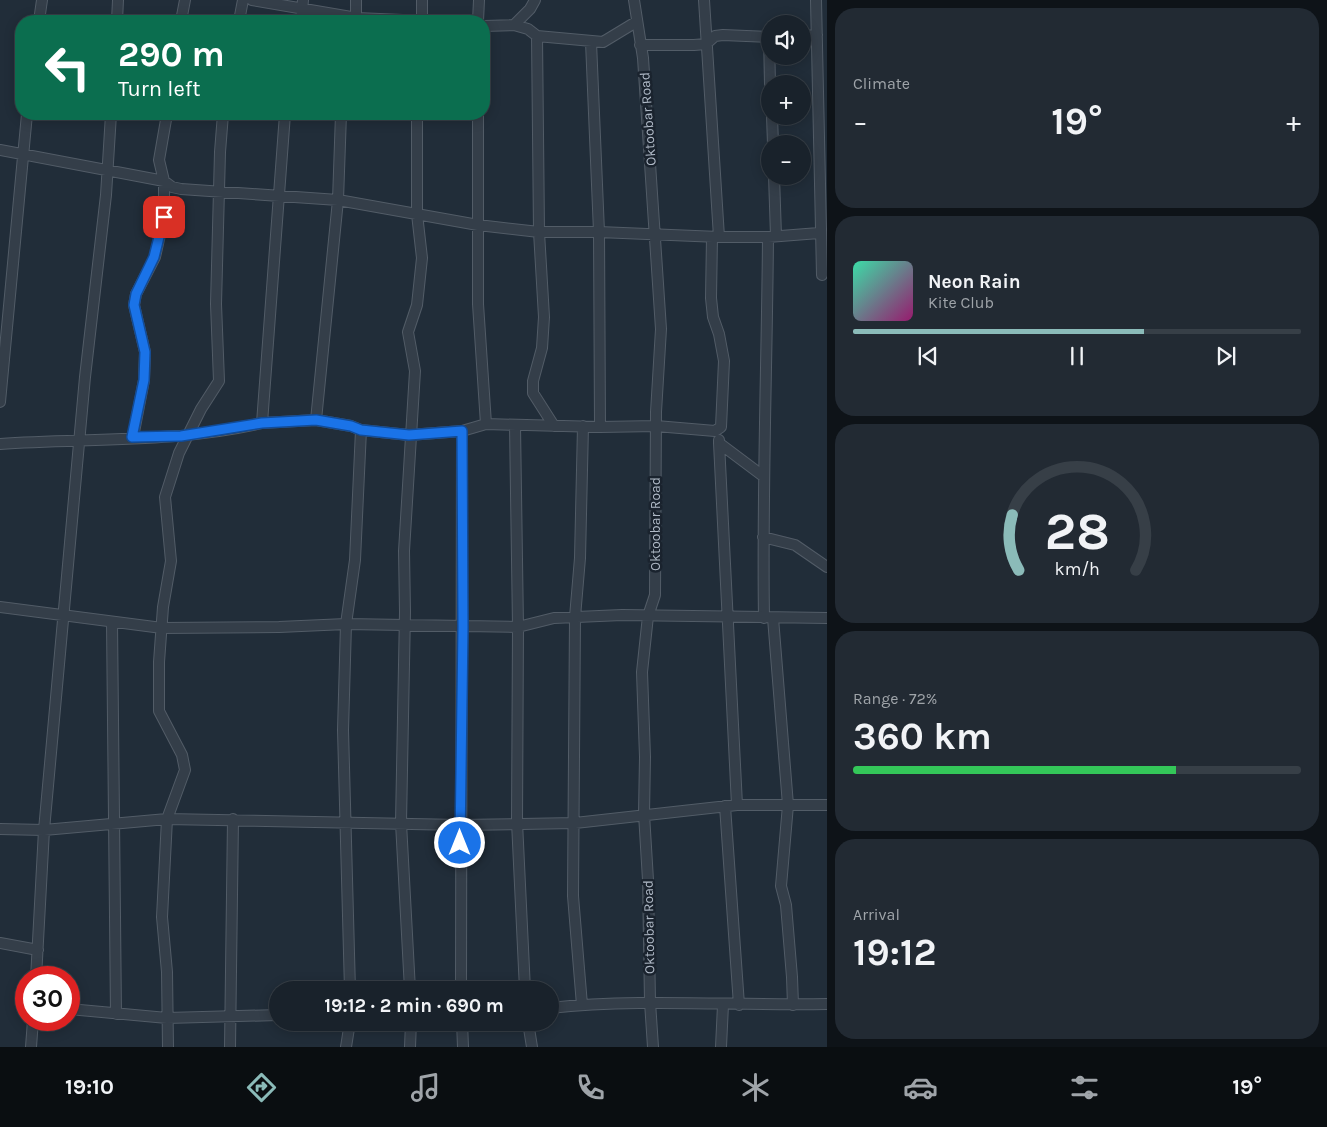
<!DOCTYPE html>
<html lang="en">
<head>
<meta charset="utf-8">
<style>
  :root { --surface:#19222b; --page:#222a33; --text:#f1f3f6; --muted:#9fa4a9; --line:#373f47; --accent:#8bbbb9 }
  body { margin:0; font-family:Karla,sans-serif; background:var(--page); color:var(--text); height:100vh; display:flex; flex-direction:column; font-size:19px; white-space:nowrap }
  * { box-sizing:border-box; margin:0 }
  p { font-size:16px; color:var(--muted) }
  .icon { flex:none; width:28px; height:28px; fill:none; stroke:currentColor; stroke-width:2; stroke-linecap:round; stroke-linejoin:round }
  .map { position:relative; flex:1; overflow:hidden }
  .sheet { display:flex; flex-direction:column; gap:8px; padding:8px; background:#0e1318; width:500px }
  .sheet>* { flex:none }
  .hud { position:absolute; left:15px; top:15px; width:475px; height:105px; border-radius:20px; box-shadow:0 2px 12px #0003,0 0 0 1px var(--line); background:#0b6e4f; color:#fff; overflow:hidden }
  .controls { position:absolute; left:761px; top:15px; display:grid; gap:10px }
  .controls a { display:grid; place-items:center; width:50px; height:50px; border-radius:50%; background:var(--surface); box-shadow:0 2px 12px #0003,0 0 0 1px var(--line); font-size:25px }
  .speed { position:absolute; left:15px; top:966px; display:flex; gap:10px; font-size:25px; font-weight:700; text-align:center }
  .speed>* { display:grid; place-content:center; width:65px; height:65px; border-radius:50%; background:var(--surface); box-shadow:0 2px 12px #0003,0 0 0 1px var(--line); line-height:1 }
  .speed .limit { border:8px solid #d22; background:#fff; color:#111 }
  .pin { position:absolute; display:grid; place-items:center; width:42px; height:42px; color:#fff; margin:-21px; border-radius:10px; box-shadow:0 2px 8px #0006 }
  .me { position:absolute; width:55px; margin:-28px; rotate:0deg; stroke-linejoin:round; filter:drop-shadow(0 0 4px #0008) }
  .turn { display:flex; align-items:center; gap:18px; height:105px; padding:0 20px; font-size:22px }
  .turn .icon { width:65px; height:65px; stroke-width:2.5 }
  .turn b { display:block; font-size:35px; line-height:42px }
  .big { font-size:38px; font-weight:700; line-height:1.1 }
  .sheet .widget { flex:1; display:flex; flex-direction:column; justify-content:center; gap:8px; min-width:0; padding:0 18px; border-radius:20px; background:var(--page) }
  .sheet .dial { align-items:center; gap:0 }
  .dial svg { height:130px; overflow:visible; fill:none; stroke:var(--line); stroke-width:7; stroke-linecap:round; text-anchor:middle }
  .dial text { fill:var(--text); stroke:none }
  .song { display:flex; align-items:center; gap:15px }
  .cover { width:60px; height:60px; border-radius:8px; background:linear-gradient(135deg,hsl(160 70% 55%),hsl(320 70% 35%)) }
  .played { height:5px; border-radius:2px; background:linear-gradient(90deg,var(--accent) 65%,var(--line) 65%) }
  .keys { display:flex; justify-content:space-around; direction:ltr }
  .heat { display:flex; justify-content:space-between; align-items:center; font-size:28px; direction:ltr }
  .charge { height:8px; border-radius:4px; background:linear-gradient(90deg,#34c759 72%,var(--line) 0) }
  .trip { position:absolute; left:269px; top:981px; width:290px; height:50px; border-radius:25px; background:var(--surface); box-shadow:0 2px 12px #0003,0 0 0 1px var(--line); font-weight:700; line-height:50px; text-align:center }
  .tab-bar { display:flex; height:80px; justify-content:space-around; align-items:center; background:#0a0e11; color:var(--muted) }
  .tab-bar .icon { width:35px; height:35px }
  .tab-bar .selected { color:var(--accent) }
  .tab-bar b { font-size:22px; color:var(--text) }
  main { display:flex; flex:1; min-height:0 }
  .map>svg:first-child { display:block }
</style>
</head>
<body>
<main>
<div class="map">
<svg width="827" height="1047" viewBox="0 0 827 1047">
  <rect width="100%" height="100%" fill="#212d39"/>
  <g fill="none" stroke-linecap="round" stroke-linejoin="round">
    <g stroke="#525c67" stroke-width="12">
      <path id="minor" d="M 252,0 L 357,18 L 426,21
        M 634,0 L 643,58 L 661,329 L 656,412 L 655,595 L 648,616 L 642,672 L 645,757 L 644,814 L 648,880 L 650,1002 L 653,1047
        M 704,0 L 719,237
        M 816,0 L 822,275
        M 39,21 L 42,0
        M 117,21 L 118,0
        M 181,21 L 185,0
        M 239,21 L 243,0
        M 301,21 L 303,0
        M 356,21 L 356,0
        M 422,21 L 422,0
        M 478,21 L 479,0
        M 514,25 L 530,9 L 535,0
        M 484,26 L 514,25 L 528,29 L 537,36 L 603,42 L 636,22
        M 537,36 L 539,232 L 544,317 L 542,348 L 533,381 L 533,393 L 554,426
        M 802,36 L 817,35
        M 769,37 L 770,84
        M 591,42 L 599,232 L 600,427
        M 640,45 L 694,45 L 706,44 L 715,36 L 723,35 L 770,37
        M 285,114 L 262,423 L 316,420 L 351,426 L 361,430 L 409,435 L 462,431 L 486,424 L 600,427 L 656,426 L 715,431 L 721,427 L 724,361 L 719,334 L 713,317 L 711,298 L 712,237
        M 478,114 L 478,304 L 486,424
        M 772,116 L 773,144
        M 0,150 L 164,181 L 172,187 L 181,189 L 338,200 L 478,225 L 539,232 L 599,232 L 719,237 L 768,237 L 819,233
        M 774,176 L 776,236
        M 0,402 L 27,114
        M 316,420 L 338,200 L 341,114
        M 515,425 L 518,627 L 517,822 L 525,990
        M 361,430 L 355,560 L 346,624 L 518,627 L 554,618 L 622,615 L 827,618
        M 133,437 L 144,380 L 145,352 L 134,305 L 136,294 L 155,257 L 164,217 L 164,181 L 159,160 L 167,114
        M 719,440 L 719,443 L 763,476
        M 719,443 L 737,805
        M 0,444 C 87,438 177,443 262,423
        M 763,537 L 795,545 L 827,567
        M 0,607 L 162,628 L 279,627 L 346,624 L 343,730 L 350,990
        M 764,618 C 762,491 767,364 768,237
        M 773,618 L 788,805 L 781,886 L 786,905 L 792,977 L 793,1005
        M 112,622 L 116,1014
        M 725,806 L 739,1005
        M 0,829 L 44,830 L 167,819 L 460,825 L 575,823 L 737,805 L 827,805
        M 0,943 L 38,950
        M 36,978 L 44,830 L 85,377 L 106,195 L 111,114
        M 410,990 L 401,823 L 405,612 L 404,551 L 415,371 L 408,332 L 417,305 L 422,258 L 417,214 L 417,114
        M 461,990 C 460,804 463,617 462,431
        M 582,1005 L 573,896 L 575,617 L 580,558 L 583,426
        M 550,1008 C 642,998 735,1006 827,1004
        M 69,1009 L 167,1018 L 278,1015
        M 462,1022 L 463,1047
        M 528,1022 L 532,1047
        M 31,1047 L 33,1020
        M 168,1047 L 167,972 L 162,917 L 167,819 L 185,770 L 182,755 L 159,711 L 159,662 L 163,607 L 171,561 L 165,497 L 179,453 L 201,409 L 219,381 L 216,304 L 220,152 L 223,114
        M 230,1047 L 233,819
        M 346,1047 L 350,1022
        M 410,1047 L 411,1022
        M 721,1047 L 723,1005"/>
    </g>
    <use href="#minor" stroke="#343e49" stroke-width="10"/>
  </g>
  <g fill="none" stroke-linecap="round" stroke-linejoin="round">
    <g stroke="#114b97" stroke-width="12">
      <path id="route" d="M 164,217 L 154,257 L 136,294 L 134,305 L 145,352 L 144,380 L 132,437 L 181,436 L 262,423 L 316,420 L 351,426 L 361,430 L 409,435 L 462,431 L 463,627 L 460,843"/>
    </g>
    <use href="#route" stroke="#1a73e8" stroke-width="9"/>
  </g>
  <g text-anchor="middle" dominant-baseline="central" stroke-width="5" stroke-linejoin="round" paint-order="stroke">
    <g font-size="14" fill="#afb9c6" stroke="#1a232e">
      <text transform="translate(648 119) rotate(-94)">Oktoobar Road</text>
      <text transform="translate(655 524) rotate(-90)">Oktoobar Road</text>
      <text transform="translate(649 927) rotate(-91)">Oktoobar Road</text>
    </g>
  </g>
</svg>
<div class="controls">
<a><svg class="icon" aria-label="sound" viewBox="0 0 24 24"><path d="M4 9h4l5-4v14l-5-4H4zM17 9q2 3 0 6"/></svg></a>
<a>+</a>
<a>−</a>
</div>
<div class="speed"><div class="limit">30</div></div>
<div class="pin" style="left:164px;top:217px;background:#d93025"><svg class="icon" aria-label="arrive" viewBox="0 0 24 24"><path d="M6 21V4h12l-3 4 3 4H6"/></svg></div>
<svg class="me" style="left:460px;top:843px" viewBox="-20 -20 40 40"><circle r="17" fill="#1a73e8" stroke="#fff" stroke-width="3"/><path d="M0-11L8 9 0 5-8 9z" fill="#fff"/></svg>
<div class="trip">19:12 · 2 min · 690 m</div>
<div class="hud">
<div class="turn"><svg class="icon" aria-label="left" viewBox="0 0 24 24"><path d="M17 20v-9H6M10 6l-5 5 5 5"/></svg><div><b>290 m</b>Turn left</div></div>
</div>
</div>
<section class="sheet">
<div class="widget"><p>Climate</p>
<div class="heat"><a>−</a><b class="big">19°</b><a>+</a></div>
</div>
<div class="widget">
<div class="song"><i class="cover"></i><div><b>Neon Rain</b><p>Kite Club</p></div></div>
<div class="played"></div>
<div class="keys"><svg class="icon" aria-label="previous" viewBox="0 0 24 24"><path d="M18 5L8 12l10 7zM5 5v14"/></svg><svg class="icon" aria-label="pause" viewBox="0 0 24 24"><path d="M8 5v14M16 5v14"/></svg><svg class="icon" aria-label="next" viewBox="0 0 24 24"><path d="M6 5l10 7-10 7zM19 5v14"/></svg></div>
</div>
<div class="widget dial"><svg viewBox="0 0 100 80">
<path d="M14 69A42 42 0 1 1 86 69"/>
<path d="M14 69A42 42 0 0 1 10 35" stroke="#8bbbb9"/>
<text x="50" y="56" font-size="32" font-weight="700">28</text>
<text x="50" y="72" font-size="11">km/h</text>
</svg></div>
<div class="widget"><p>Range · 72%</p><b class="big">360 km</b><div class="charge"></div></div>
<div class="widget"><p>Arrival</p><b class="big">19:12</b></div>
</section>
</main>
<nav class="tab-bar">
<b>19:10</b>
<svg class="icon selected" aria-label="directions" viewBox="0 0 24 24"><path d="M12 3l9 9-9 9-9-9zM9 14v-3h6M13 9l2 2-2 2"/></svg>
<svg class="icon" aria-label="music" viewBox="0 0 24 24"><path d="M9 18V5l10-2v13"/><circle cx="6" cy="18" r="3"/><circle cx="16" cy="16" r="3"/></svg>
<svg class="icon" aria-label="phone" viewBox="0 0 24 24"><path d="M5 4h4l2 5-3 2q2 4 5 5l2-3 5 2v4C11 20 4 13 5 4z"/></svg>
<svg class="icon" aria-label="climate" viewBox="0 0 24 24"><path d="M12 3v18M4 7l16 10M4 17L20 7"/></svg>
<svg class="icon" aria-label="car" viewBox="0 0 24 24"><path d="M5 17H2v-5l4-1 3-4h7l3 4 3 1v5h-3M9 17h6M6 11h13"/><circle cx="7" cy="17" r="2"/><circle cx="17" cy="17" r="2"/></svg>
<svg class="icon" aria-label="filters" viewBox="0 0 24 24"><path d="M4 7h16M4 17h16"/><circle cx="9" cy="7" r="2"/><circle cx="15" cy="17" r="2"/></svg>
<b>19°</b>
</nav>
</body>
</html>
